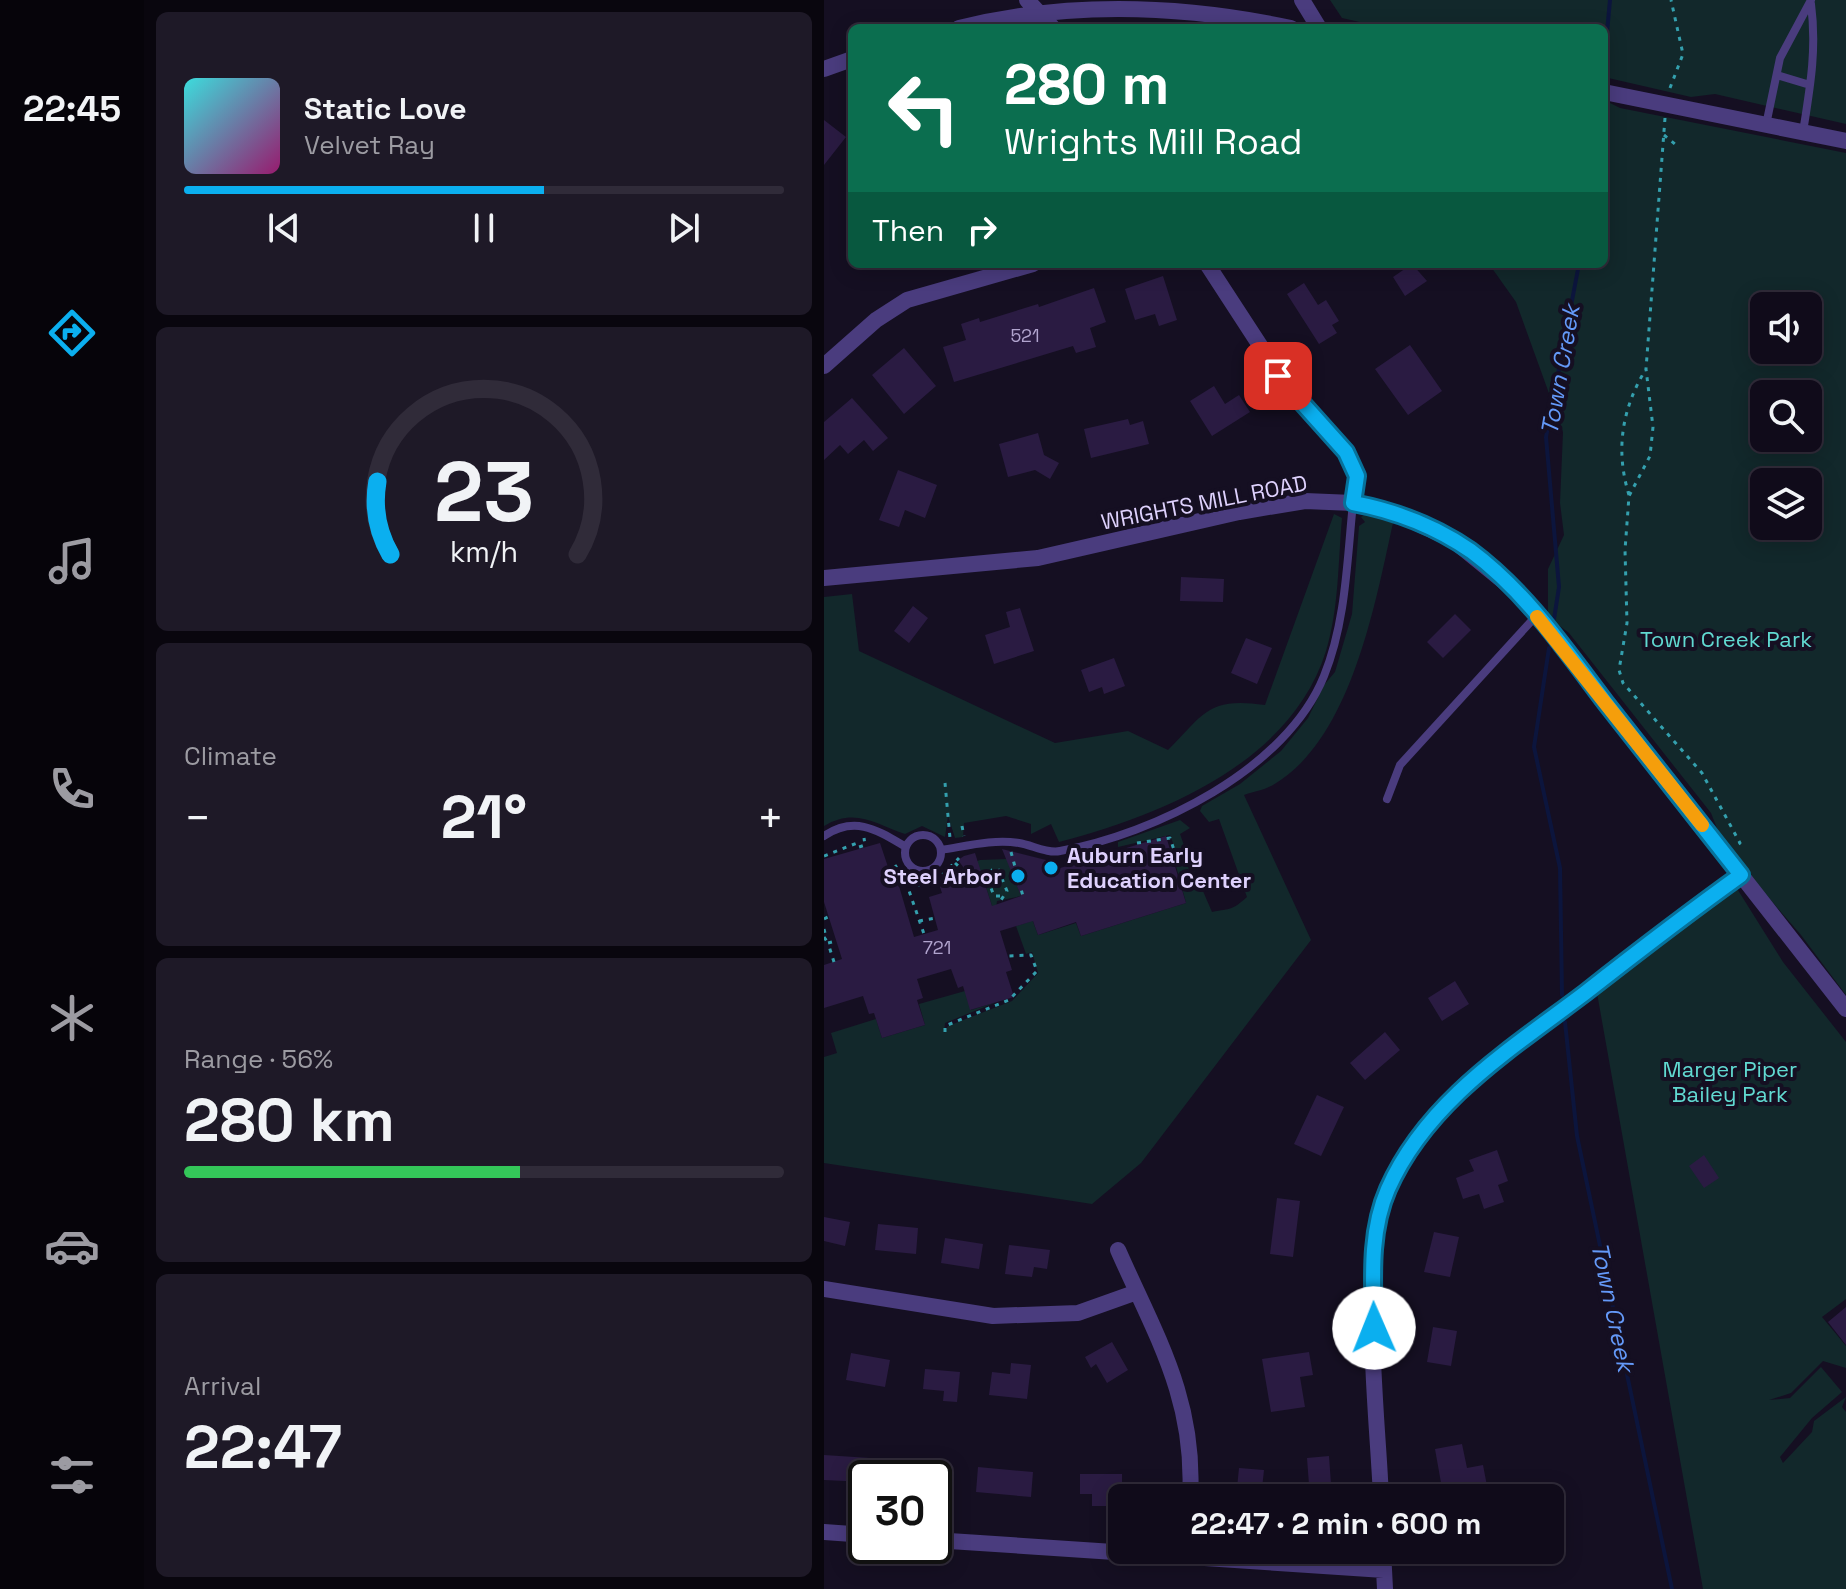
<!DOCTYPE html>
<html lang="en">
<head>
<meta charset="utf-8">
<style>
  :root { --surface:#100b1a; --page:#1e1927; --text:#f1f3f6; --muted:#9c9ba2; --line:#302b39; --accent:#0bafef }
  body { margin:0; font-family:"Space Grotesk",sans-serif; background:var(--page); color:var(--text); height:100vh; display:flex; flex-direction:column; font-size:30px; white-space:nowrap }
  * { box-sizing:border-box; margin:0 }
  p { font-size:26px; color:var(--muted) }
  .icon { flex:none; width:44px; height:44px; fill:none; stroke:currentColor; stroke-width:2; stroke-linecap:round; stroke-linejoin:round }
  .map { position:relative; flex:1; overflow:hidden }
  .sheet { display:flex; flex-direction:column; gap:12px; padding:12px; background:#09060e; width:680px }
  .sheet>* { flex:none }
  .banner { position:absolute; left:24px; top:24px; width:760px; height:244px; border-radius:12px; box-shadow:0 4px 20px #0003,0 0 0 2px var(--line); background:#0b6e4f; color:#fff; overflow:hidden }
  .controls { position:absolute; left:926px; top:292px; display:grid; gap:16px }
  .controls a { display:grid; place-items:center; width:72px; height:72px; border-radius:12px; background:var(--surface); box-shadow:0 4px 20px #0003,0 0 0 2px var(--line); font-size:40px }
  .speed { position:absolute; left:24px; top:1460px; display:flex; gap:16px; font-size:40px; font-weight:700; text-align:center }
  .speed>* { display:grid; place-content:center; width:104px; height:104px; border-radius:50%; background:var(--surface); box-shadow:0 4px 20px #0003,0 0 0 2px var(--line); line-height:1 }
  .speed .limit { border:4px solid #111; border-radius:12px; background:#fff; color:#111 }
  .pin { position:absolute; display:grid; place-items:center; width:68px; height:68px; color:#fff; margin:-34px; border-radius:16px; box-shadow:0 4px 12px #0006 }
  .me { position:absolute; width:88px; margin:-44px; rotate:359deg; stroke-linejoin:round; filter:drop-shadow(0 0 6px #0008) }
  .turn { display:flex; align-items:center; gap:28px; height:168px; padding:0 24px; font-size:36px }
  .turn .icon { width:104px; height:104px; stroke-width:2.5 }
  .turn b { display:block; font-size:56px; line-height:68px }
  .then { display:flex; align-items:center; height:76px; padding:0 24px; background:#0003; gap:16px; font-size:30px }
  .big { font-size:60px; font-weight:700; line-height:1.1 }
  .sheet .card { flex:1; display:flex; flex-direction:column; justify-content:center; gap:12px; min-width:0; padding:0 28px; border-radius:12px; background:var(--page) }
  .sheet .dial { align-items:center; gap:0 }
  .dial svg { height:208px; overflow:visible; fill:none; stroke:var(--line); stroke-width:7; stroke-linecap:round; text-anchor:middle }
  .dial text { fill:var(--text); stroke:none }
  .song { display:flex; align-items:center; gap:24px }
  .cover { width:96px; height:96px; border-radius:12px; background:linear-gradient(135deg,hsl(180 70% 55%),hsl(320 70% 35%)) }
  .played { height:8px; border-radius:4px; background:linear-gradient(90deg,var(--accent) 60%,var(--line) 60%) }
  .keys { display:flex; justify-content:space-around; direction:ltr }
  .heat { display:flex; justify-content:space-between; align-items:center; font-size:44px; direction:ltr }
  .charge { height:12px; border-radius:6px; background:linear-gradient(90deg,#34c759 56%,var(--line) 0) }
  .trip { position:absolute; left:284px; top:1484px; width:456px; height:80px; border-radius:12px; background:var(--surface); box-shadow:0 4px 20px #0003,0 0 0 2px var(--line); font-weight:700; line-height:80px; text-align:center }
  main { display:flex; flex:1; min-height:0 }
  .tabs { display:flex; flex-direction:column; width:144px; justify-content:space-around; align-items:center; background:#06040a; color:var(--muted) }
  .tabs .icon { width:56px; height:56px }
  .tabs .on { color:var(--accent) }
  .tabs b { font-size:36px; color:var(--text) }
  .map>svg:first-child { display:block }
</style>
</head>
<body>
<main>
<nav class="tabs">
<b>22:45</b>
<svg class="icon on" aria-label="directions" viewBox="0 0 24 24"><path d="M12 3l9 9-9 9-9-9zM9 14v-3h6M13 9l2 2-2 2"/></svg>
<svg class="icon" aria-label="music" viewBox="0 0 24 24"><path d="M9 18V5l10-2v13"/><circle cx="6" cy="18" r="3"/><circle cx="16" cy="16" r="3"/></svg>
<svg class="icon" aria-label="phone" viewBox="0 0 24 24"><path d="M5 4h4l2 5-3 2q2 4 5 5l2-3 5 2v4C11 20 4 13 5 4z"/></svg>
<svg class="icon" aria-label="climate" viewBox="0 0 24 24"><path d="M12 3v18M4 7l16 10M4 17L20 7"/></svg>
<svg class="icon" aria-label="car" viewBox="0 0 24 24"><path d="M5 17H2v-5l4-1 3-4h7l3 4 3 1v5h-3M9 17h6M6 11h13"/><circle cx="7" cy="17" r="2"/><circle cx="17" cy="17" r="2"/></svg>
<svg class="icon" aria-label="filters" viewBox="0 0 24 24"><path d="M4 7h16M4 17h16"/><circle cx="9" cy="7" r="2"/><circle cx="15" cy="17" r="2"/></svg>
</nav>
<section class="sheet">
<div class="card">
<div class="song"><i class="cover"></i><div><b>Static Love</b><p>Velvet Ray</p></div></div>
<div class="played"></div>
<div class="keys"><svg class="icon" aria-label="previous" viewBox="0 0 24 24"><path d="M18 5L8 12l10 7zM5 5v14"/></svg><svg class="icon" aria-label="pause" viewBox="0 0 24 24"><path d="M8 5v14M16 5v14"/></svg><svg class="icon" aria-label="next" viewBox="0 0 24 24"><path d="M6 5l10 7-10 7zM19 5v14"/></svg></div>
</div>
<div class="card dial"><svg viewBox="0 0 100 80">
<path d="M14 69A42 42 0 1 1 86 69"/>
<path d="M14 69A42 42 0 0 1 9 41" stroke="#0bafef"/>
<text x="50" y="56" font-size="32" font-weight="700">23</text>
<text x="50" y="72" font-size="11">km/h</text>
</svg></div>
<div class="card"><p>Climate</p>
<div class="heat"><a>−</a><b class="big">21°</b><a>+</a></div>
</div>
<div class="card"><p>Range · 56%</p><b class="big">280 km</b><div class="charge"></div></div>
<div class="card"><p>Arrival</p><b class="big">22:47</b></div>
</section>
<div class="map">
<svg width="1022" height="1589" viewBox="0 0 1022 1589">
  <rect width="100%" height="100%" fill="#150f22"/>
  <path fill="#12282b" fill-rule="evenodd" d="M 506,0 L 1022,0 L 1022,124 L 891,94 L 867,97 L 780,77 L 780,28 L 562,28 L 518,18 Z
    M 780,100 L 796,108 L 1022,153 L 1022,995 L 977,935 L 900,846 L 887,813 L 745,633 L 724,617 L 724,569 L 740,535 L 736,503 L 739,432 L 692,302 L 665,264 L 780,264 ZM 940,306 L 984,306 L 984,350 L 940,350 ZM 940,394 L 984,394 L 984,438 L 940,438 ZM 940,482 L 984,482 L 984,526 L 940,526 Z
    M 510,514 L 518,518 C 514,562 515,608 502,651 C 467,763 338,815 235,842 L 227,824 L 207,834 L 207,824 L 182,816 L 140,823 L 139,837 L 131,838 L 124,816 L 121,837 L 98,826 L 81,834 C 52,824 31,807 0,826 L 0,597 L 28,594 L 35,651 L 231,743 L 304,731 L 344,750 C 381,713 384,697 441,705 Z
    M 540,515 L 569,523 C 551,604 527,740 449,785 C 441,790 429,792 420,795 L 487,940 L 317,1163 L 268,1204 L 0,1163 L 0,1057 L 13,1053 L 7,1033 L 52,1019 L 58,1038 L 101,1025 L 95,1004 L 141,991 L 147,1010 L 173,1002 L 121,1023 L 120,1033 L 124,1026 L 188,1001 L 214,973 L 208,952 L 202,954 L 192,926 L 205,922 L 207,916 L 214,935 L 252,923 L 257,936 L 362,903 L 352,866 L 366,861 L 388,912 C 408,908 407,911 423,897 L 395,819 L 385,822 L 376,811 L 378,806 L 416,784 L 457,751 L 484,718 L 500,685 L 511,672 L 528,614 L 535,526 L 541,522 L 537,517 Z
    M 356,820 L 366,828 L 356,834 L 362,851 L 353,854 L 346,835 L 294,847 L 294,842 Z
    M 183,859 L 197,896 L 173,901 L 172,908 L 169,909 L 160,881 L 139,867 L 156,860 Z
    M 912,887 L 959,962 L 1022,1042 L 1022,1299 L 998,1317 L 1022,1346 L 1022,1368 L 999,1361 L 967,1393 L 945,1400 L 966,1398 L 997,1367 L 1018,1392 L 988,1418 L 956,1457 L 959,1463 L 988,1432 L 990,1421 L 1022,1397 L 1018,1407 L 1022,1412 L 1022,1589 L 879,1589 L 773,993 Z"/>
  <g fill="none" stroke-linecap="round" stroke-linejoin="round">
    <path stroke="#0c153d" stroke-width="4" d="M 780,65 L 786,0
      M 730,619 L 735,587 L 722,437 L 755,264
      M 725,648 L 710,747 L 736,868 L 738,995
      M 741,1022 L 753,1136 L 848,1589"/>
  </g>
  <path fill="#2a1b42" d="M 0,120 L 22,137 L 0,165 Z
    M 588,264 L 603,281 L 581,296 L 569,277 Z
    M 339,276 L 353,320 L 335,326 L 331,314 L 311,320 L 301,289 Z
    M 480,283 L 494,305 L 502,300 L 515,321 L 508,325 L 513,333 L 495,344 L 463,294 Z
    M 270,288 L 282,322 L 266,328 L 272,347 L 252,353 L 249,346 L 130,382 L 119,347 L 142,340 L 137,324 L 155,318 L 156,322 L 214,304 L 215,307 Z
    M 586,345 L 618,391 L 584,415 L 551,369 Z
    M 80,348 L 112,386 L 80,414 L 48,375 Z
    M 390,386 L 401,404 L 415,395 L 426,412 L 388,436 L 366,401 Z
    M 28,398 L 64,438 L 49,451 L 40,440 L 24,454 L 16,445 L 0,460 L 0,422 Z
    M 304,419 L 306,425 L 319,421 L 325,444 L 267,458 L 260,429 Z
    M 214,433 L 220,455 L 235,463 L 226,479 L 211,470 L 184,477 L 175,444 Z
    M 74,470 L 113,485 L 101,518 L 81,510 L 75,527 L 55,520 Z
    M 357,577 L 400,579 L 399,602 L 356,601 Z
    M 89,606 L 104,618 L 85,643 L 70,631 Z
    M 196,608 L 210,651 L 170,664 L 161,635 L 186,627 L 182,612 Z
    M 631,614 L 647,630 L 619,658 L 603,642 Z
    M 422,638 L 448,648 L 433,684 L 407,673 Z
    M 290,658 L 301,686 L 280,694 L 278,687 L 265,692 L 257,670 Z
    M 342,836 L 362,903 L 257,936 L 252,922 L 214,935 L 209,921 L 176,931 L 188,970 L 182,972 L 190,997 L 146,1010 L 139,986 L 134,988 L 127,969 L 93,979 L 99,998 L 93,1000 L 101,1025 L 58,1038 L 50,1013 L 45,1014 L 39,996 L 0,1008 L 0,965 L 18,959 L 0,902 L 0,859 L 56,843 L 65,870 L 68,869 L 75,886 L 90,937 L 114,930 L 105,897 L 118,893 L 114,881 L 142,871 L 134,860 L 140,856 L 151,853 L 168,906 L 197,896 L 178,849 L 226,861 L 223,872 Z
    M 631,981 L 645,1004 L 618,1021 L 604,998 Z
    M 561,1032 L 576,1050 L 541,1080 L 526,1063 Z
    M 493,1095 L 520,1107 L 497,1156 L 470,1144 Z
    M 673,1150 L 684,1181 L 674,1185 L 680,1202 L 660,1209 L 655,1194 L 639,1199 L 632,1178 L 650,1171 L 645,1160 Z
    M 880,1155 L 895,1178 L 880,1188 L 865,1166 Z
    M 453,1198 L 476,1201 L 469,1257 L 446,1254 Z
    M 0,1217 L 26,1222 L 21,1246 L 0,1241 Z
    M 54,1224 L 94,1228 L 92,1254 L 51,1250 Z
    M 610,1232 L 635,1237 L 626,1277 L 600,1272 Z
    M 121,1238 L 159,1244 L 155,1269 L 117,1263 Z
    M 185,1245 L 226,1250 L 223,1269 L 210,1267 L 208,1277 L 181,1274 Z
    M 1022,1307 L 1022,1345 L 1004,1322 Z
    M 609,1327 L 633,1331 L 627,1366 L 603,1362 Z
    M 288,1342 L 304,1370 L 283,1383 L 272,1364 L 267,1368 L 261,1357 Z
    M 485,1352 L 489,1375 L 476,1377 L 481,1407 L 447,1412 L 438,1359 Z
    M 27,1353 L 66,1360 L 61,1387 L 22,1380 Z
    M 187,1363 L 207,1365 L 203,1399 L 165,1395 L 168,1372 L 186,1374 Z
    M 101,1369 L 136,1372 L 133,1402 L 119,1401 L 120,1391 L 99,1389 Z
    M 638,1444 L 643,1468 L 659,1465 L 663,1486 L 619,1494 L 611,1449 Z
    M 0,1455 L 46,1458 L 42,1482 L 0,1480 Z
    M 505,1456 L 508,1498 L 486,1498 L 483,1458 Z
    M 128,1466 L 129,1490 L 110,1491 L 110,1478 L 76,1478 L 76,1468 Z
    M 154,1467 L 209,1472 L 207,1497 L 152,1492 Z
    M 415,1468 L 440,1470 L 437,1498 L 412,1498 Z
    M 256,1474 L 298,1474 L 298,1485 L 308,1484 L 308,1498 L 298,1498 L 298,1506 L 268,1506 L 268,1494 L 256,1494 Z
    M 601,1550 L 623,1550 L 623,1565 L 601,1565 Z"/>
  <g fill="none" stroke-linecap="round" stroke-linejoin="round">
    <path stroke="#34a0ae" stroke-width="3" stroke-dasharray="4 6" stroke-linecap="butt" d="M 846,88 L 859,54 L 847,0
      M 841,118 L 822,369 L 829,427 L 826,456 L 805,496 L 801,550 L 803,623 L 795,670 L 799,683 L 878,773 L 916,843 L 913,845
      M 840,135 L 852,145
      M 805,495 C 791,450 798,408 822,369
      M 121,783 L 126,838
      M 138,826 L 140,836
      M 313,843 L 346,838 L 353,859
      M 187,852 L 200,900
      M 0,856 L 33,843 L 35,847 L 41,845 L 40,838
      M 349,861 L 365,855
      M 131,863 L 144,875 L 153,873 L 155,882
      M 71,865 L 82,882 C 107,892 119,874 135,858
      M 82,882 L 100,934
      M 176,896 L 170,896 L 164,880 L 168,870 L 174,869 L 183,891 L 177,900
      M 0,919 L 4,917
      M 95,921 L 111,918
      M 0,929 L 2,937
      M 0,937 L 4,943
      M 10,962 L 4,943 L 12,941
      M 121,1032 L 121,1026 L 185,1000 L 213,971 L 207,955 L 183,956"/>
    <path stroke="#4a3c7e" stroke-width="8" d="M 953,75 L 986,85
      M 942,125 L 956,58 L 987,0
      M 979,132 C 986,88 993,49 987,4
      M 563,799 L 576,765 L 712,616
      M81 853a18 18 0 1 1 36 0a18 18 0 1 1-36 0Z
      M 0,836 C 31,815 53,830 82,847
      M 117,850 C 143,846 169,839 195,843 C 208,845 224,854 236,851 C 330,834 462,770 500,676 C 522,622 523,560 529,503"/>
    <path stroke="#4a3c7e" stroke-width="16" d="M 203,0 L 229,28
      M 478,0 L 495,28
      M 135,28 C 244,1 358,5 467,28
      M 0,69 L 28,59
      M 780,92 L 1022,141
      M 383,264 L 467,393 L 522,452 L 533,476 L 529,503
      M 0,366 L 52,320 L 83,300 L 209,264
      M 0,578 L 214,558 L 415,512 L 481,501 L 529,503 L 571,513 L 629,540 L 689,589 L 734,641 L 1022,1009
      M 294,1250 C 332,1336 372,1400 366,1498
      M 0,1289 L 169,1316 L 254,1313 L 313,1292
      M 557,1498 C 554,1418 534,1259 564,1189 C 583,1145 614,1110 649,1078 L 917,875
      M 0,1532 L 42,1535
      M 110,1540 L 560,1570
      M 559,1550 L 561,1589"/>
  </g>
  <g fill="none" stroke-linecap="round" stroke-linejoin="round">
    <g stroke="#07729b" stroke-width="20">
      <path id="route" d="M 454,376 L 522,452 L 533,476 L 529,503 C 572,511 611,526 647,551 C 701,591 741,649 781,702 C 826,760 872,817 917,875 C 864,913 812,953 761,993 C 687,1049 603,1101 564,1189 C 545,1232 549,1281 550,1328"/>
    </g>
    <use href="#route" stroke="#0bafef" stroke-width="14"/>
    <path stroke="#f59e0b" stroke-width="14" d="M 713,617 L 878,825"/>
  </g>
  <g fill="#0bafef" stroke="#150f22" stroke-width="3">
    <circle cx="227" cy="868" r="8"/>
    <circle cx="194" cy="876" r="8"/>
  </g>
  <g text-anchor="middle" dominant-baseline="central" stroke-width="8" stroke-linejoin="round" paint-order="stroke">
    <g font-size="18" fill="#b1a4ce">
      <text x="201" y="335">521</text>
      <text x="113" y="947">721</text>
    </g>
    <g font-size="22" fill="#ded1fd" stroke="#150f22">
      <text transform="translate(380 502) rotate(-11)">WRIGHTS MILL ROAD</text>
    </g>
    <g font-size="22" fill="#61d9d1" stroke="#150f22">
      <text x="902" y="639">Town Creek Park</text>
      <text x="906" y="1069">Marger Piper<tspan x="906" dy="25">Bailey Park</tspan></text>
    </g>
    <g font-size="22" font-weight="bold" fill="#ded1fd" stroke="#150f22" text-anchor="start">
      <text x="243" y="855">Auburn Early<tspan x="243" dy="25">Education Center</tspan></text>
      <text x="178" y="876" text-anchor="end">Steel Arbor</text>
    </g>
    <g font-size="24" font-style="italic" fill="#6499f8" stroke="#150f22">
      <text transform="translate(736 370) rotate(-80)">Town Creek</text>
      <text transform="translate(789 1307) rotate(78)">Town Creek</text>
    </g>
  </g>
</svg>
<div class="controls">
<a><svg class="icon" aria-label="sound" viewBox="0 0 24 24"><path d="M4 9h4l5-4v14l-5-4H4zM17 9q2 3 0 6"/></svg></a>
<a><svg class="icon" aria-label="search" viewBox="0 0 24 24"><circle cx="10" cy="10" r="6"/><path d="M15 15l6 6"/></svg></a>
<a><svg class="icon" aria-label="layers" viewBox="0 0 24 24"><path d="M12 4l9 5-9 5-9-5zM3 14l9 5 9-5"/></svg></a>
</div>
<div class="speed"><div class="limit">30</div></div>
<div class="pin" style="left:454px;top:376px;background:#d93025"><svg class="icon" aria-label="arrive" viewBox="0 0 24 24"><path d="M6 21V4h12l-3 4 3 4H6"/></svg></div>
<svg class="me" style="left:550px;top:1328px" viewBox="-20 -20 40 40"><circle r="19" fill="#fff"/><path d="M0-13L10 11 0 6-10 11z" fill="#0bafef"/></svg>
<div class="trip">22:47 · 2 min · 600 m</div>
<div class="banner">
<div class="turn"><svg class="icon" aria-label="left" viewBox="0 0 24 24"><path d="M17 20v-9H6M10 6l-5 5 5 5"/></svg><div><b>280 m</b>Wrights Mill Road</div></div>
<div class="then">Then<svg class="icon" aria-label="right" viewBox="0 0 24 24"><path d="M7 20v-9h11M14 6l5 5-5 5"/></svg></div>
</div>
</div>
</main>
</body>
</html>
